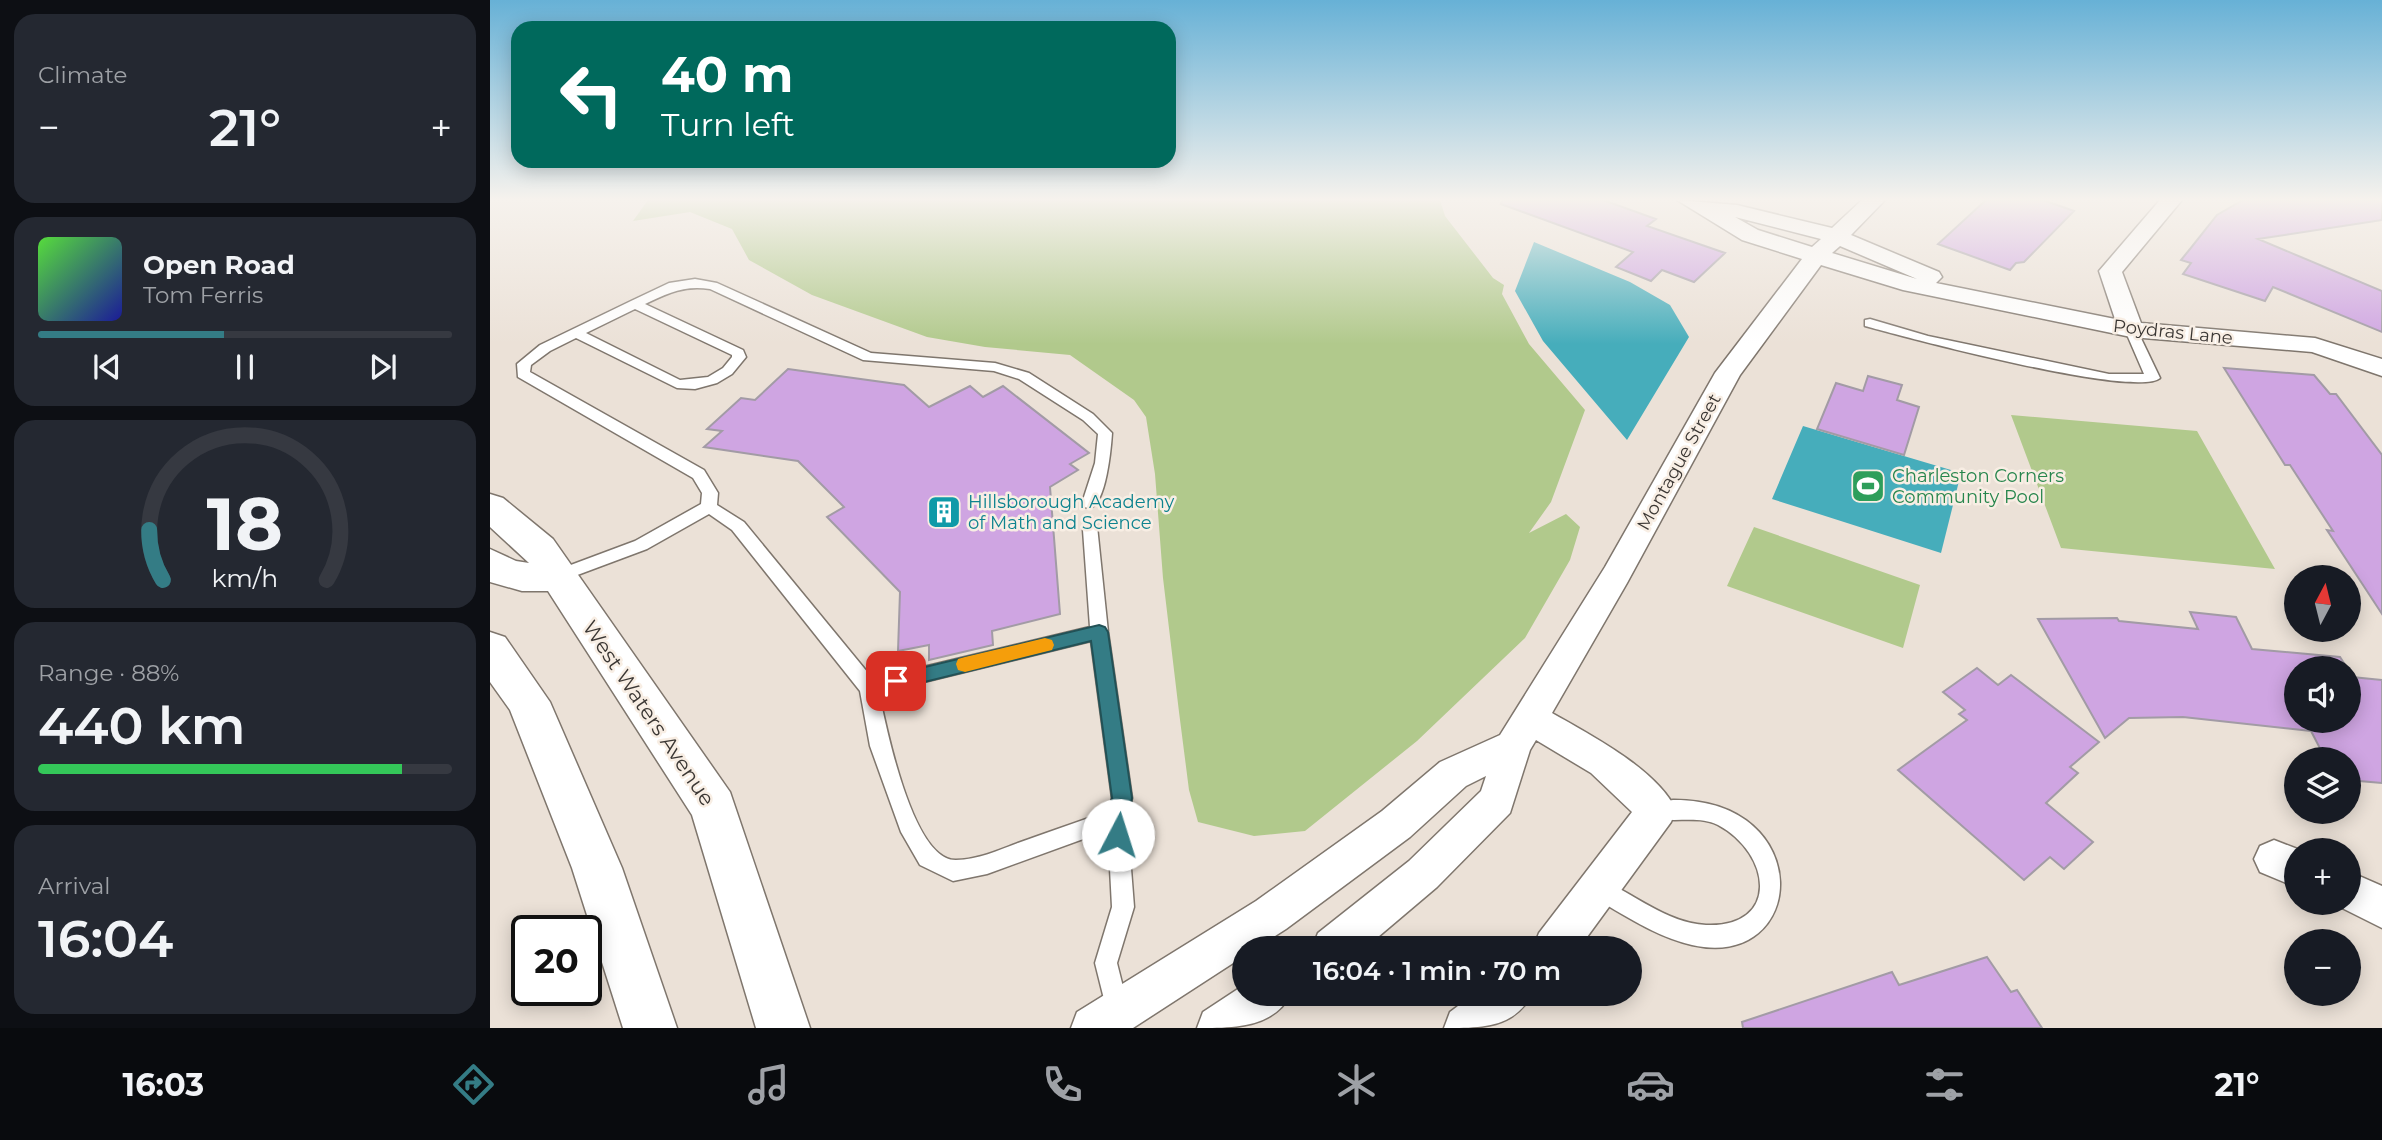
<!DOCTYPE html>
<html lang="en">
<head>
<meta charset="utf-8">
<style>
  :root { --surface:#171b24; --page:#242831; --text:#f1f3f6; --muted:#9ea1a6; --line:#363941; --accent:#347c85 }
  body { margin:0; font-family:Montserrat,sans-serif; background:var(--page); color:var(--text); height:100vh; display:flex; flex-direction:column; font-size:26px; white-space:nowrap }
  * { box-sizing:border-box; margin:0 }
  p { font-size:23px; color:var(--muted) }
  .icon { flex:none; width:38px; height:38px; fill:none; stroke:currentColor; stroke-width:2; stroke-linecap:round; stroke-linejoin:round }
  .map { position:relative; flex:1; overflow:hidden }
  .sheet { display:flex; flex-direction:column; gap:14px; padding:14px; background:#0d0f14; width:490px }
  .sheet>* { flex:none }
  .banner { position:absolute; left:21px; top:21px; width:665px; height:147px; border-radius:21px; box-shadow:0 4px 18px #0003; background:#00695c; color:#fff; overflow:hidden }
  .needle { width:46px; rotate:7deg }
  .controls { position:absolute; left:1794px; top:565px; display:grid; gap:14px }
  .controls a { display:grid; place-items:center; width:77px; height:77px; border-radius:50%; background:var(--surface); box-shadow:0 4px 18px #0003; font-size:35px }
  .speed { position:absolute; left:21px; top:915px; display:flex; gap:14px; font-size:35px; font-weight:700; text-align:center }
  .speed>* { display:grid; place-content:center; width:91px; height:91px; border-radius:50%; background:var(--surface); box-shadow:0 4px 18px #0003; line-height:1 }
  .speed .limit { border:4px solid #111; border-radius:10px; background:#fff; color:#111 }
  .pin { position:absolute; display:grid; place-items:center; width:60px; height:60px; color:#fff; margin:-30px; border-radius:14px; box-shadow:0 4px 10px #0006 }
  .me { position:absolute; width:77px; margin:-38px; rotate:5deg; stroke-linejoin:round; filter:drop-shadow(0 0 5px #0008) }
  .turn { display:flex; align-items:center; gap:24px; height:147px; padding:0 35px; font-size:32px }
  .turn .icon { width:91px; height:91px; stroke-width:2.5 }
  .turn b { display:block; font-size:49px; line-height:60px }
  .big { font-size:52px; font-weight:600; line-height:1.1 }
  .sheet .tile { flex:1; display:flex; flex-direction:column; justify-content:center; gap:10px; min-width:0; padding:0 24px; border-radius:21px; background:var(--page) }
  .sheet .dial { align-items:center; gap:0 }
  .dial svg { height:182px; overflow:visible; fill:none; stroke:var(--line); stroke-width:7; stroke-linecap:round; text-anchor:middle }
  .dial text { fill:var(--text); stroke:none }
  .song { display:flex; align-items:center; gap:21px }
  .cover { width:84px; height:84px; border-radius:10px; background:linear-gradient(135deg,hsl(110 70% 55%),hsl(240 70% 35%)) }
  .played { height:7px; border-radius:4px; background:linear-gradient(90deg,var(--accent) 45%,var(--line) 45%) }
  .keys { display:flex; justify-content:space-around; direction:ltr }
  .heat { display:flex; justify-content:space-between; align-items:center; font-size:38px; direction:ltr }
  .charge { height:10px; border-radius:5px; background:linear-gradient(90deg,#34c759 88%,var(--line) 0) }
  .trip { position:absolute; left:742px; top:936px; width:410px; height:70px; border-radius:35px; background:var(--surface); box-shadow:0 4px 18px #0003; font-weight:600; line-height:70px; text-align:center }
  .menu { display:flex; height:112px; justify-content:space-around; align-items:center; background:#090b0e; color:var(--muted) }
  .menu .icon { width:49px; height:49px }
  .menu .on { color:var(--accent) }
  .menu b { font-size:32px; color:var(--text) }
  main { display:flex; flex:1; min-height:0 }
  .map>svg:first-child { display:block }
</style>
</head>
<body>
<main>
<section class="sheet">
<div class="tile"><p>Climate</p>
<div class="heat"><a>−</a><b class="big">21°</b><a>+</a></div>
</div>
<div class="tile">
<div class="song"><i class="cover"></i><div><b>Open Road</b><p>Tom Ferris</p></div></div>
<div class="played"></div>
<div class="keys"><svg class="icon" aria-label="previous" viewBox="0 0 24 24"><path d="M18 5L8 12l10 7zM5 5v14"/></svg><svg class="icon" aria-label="pause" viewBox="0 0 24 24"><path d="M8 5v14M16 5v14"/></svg><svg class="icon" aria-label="next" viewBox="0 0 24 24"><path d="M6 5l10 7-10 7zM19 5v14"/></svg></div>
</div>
<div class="tile dial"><svg viewBox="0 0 100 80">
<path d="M14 69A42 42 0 1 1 86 69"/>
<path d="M14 69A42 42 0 0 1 8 47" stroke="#347c85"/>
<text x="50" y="56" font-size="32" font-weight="700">18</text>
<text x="50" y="72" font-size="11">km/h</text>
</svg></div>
<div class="tile"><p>Range · 88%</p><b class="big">440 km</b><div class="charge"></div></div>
<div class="tile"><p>Arrival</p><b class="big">16:04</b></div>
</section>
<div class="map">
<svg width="1892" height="1028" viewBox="0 0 1892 1028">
  <rect width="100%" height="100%" fill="#ebe1d7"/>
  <path fill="#b1c98c" d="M 158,200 L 950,200 L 955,216 L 1003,278 L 1014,285 L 1012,294 L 1039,344 L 1095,410 L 1061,502 L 1039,533 L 1076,514 L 1090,527 L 1080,560 L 1035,638 L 927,741 L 815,831 L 764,836 L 708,822 L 699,790 L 689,712 L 673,578 L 665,474 L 656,417 L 644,400 L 580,355 L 495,347 L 437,337 L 322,295 L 259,260 L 242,229 L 200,212 L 143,221 Z
    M 1521,415 L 1707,431 L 1785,569 L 1571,548 Z
    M 1264,527 L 1430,585 L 1413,648 L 1237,586 Z"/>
  <path fill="#46adbb" d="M 1044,242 L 1140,282 L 1180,305 L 1199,337 L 1137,440 L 1053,341 L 1025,291 Z
    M 1313,426 L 1471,473 L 1451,553 L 1282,499 Z"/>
  <path fill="#cfa5e2" stroke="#a29ba5" stroke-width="2" d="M 1012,200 L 1113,200 L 1166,219 L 1157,226 L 1235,253 L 1204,282 L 1172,270 L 1161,281 L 1126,267 L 1143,252 L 1011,204 Z
    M 1496,200 L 1553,200 L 1584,211 L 1534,262 L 1526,263 L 1520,270 L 1448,244 Z
    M 1753,200 L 1892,200 L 1892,220 L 1768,239 L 1892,291 L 1892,332 L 1783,287 L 1775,301 L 1693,274 L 1701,263 L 1691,260 L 1700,249 L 1727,215 Z
    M 1734,368 L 1824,375 L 1840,394 L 1846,394 L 1892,455 L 1892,614 L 1837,530 L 1843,531 L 1800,465 L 1795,465 Z
    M 298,369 L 414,385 L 439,407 L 480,386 L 493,397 L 513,386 L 599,453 L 580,464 L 588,470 L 560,487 L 570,614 L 502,631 L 503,645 L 439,660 L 439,645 L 408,651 L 410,592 L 337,517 L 354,507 L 308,461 L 214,447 L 232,431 L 217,429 L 251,398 L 265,400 Z
    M 1378,376 L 1412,385 L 1407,400 L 1429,407 L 1414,455 L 1327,429 L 1346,383 L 1373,391 Z
    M 1700,612 L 1746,617 L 1762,649 L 1850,657 L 1857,668 L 1806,668 L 1806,721 L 1858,721 L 1858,671 L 1862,677 L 1892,680 L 1892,783 L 1858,780 L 1858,760 L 1836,760 L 1821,731 L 1693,717 L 1639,718 L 1615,738 L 1548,619 L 1627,618 L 1629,621 L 1708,629 Z
    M 1487,668 L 1508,685 L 1521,675 L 1609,742 L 1580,767 L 1588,773 L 1556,803 L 1603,842 L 1574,869 L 1560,857 L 1534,880 L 1408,770 L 1477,720 L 1469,714 L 1475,710 L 1453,692 Z
    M 1497,957 L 1521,992 L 1527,990 L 1552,1028 L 1253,1028 L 1252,1022 L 1402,972 L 1409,985 Z"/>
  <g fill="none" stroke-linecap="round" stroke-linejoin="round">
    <g stroke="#7f766d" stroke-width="3">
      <path id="service" d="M 205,279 L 227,283 L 381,353 L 505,363 L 539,373 L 603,414 L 622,433 C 621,449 616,504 600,508 L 594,507 L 592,503 L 605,463 L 608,434 L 593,420 L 529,379 L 504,371 L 373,360 L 220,289 C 194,285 178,293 155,304 L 253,350 L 256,357 L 242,374 L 227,383 L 205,389 L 187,388 L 86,338 L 60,351 L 41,365 L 40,372 L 214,470 L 228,493 L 227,505 L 254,522 L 383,679 L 600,627 L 593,530 L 601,524 L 607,526 L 618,632 L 642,798 L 637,817 L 644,907 L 627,963 L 639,1011 L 635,1019 L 627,1023 L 619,1019 L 605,963 L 622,907 L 618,830 L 497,874 L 463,881 L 430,865 L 411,832 L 380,746 L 370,691 L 242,530 L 219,514 L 157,549 L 74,580 L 62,580 L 60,576 L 62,572 L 145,541 L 211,504 L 212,493 L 203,478 L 28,377 L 27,364 L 50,345 L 141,301 L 179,283 ZM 145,309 L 242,355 L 242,357 L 233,368 L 218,377 L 190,380 L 96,333 ZM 601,641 L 622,798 L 619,811 C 588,822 558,832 528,843 C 509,850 487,860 466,860 C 423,861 396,727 389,693 Z
        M 1380,319 L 1438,336 L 1619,374 L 1654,374 L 1635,330 L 1641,326 L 1647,330 L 1670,378 C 1646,399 1415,337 1375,326 L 1375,320 Z
        M 1183,800 C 1327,799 1318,971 1202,945 C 1166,937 1133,914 1101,896 L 1098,889 L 1101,882 L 1109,879 C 1144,893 1176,923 1216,925 C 1290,928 1282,854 1228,825 C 1206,814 1181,825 1160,816 L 1157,810 L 1160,804 Z"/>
    </g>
    <g stroke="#7f766d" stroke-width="3">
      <path id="minor" d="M 1187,200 L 1247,205 L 1342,228 L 1372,200 L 1395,200 L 1361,235 L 1449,272 L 1452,277 L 1446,283 L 1625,319 L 1609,271 L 1670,200 L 1692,200 L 1632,272 L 1651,323 L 1825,338 L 1892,359 L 1892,376 L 1822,352 L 1641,337 L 1413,290 L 1331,265 L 1250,375 L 1137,583 L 1062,713 C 1099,734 1168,770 1186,810 L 1181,822 L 1089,948 L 1043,948 L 1049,933 L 1142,812 L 1101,773 L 1046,740 L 1040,750 L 1020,813 L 947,887 L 875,948 L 822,948 L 828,933 L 919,861 L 991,791 L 996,776 L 976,786 L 920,837 L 796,929 L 766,948 L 754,948 L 754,956 L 643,1028 L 581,1028 L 587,1012 L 766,901 L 892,811 L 950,762 L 1010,735 L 1115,567 L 1225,373 L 1312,259 L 1252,240 ZM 1245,217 L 1331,239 L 1322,247 L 1268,230 ZM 1350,246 L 1427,279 L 1342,253 Z
        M 1784,840 L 1810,850 L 1806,850 L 1806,887 L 1770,872 L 1764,859 L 1770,846 Z
        M 1858,871 L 1892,886 L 1892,928 L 1844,904 L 1858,903 Z
        M 754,985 L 754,994 L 801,994 C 783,1028 745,1028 707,1028 L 713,1012 Z
        M 984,994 L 1042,994 C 1024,1028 993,1028 954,1028 L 960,1012 Z"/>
    </g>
    <g stroke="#7f766d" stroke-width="3">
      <path id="tertiary" d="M 0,494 L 13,498 L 63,539 L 240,792 L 320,1028 L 266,1028 L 202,815 L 58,591 L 32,591 L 0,582 L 0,549 L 26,561 L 39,563 L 0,527 Z
        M 0,632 L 15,637 L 60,702 L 132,868 L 187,1028 L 133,1028 L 82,868 L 20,710 L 0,682 Z"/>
    </g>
    <use href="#service" fill="#fff" fill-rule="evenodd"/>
    <use href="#minor" fill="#fff" fill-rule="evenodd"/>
    <use href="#tertiary" fill="#fff" fill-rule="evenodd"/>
  </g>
  <linearGradient id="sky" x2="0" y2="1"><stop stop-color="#67b1d6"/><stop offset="0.58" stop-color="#f6f2ed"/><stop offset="1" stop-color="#f6f2ed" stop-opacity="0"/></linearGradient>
  <rect width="1892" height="344" fill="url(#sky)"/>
  <path fill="#347c85" stroke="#225156" stroke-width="2" d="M 609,625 L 615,627 L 618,632 L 642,798 C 639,812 640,831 636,842 L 628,845 L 621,842 C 614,827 618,813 622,798 L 601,641 L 406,689 L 400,686 L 397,681 L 400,676 L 406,674 Z"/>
  <path fill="#f59e0b" d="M 555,638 L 562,640 L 564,645 L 562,650 L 475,672 L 468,670 L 466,664 L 468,659 L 475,657 Z"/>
  <defs>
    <g id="stadium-square" transform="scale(1.75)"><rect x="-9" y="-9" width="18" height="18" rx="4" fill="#2e9e5b" stroke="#f8eee4"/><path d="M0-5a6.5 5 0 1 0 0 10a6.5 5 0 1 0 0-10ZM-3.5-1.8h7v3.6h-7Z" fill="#fff"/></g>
    <g id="building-square" transform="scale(1.75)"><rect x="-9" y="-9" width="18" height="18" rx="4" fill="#0f9aa8" stroke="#f8eee4"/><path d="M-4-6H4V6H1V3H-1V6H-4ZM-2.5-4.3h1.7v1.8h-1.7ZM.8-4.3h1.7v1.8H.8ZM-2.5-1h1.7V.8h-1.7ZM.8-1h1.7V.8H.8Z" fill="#fff"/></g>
  </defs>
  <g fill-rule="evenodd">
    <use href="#stadium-square" x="1378" y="486"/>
    <use href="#building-square" x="454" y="512"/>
  </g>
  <g text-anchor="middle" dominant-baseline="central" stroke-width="5" stroke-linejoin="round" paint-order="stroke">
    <g font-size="18" fill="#3b3734" stroke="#f8eee4">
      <text transform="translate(1683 332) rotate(6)">Poydras Lane</text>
      <text transform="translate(1189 462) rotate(-61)">Montague Street</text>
    </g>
    <g font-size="18" fill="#27864d" stroke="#f8eee4" text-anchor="start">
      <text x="1402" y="476">Charleston Corners<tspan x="1402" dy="21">Community Pool</tspan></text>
    </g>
    <g font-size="18" fill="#0d838f" stroke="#f8eee4" text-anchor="start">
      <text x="478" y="502">Hillsborough Academy<tspan x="478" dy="21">of Math and Science</tspan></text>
    </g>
    <g font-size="21" fill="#3b3734" stroke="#f8eee4">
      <text transform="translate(159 713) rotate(56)">West Waters Avenue</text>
    </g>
  </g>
</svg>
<div class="controls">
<a><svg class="needle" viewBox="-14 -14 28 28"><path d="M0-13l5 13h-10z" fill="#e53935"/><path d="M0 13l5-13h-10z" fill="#9ea1a6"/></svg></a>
<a><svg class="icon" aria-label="sound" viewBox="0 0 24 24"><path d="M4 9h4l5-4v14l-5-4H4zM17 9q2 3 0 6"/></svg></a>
<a><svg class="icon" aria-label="layers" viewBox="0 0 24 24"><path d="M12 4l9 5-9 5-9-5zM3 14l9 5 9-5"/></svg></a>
<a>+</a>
<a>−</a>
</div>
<div class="speed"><div class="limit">20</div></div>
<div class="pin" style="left:406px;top:681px;background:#d93025"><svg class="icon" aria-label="arrive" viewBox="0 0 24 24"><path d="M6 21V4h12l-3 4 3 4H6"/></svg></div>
<svg class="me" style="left:628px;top:835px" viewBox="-20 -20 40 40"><circle r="19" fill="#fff"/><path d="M0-13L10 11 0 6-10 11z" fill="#347c85"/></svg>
<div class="trip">16:04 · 1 min · 70 m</div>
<div class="banner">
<div class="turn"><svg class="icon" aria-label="left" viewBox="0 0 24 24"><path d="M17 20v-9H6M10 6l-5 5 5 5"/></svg><div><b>40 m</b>Turn left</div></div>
</div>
</div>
</main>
<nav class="menu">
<b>16:03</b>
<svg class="icon on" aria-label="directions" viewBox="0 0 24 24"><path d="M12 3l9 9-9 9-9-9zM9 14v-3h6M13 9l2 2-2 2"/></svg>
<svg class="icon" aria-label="music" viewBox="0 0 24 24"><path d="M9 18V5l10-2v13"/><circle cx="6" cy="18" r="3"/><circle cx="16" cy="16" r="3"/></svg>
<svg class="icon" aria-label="phone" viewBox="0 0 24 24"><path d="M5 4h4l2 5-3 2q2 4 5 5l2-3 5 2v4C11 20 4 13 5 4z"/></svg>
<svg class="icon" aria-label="climate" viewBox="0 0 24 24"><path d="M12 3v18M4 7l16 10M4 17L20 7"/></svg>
<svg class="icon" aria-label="car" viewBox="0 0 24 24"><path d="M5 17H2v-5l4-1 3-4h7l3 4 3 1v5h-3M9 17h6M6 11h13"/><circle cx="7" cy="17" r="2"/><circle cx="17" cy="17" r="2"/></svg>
<svg class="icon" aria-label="filters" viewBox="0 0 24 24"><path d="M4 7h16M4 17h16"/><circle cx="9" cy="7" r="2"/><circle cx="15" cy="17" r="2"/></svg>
<b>21°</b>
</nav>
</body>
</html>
